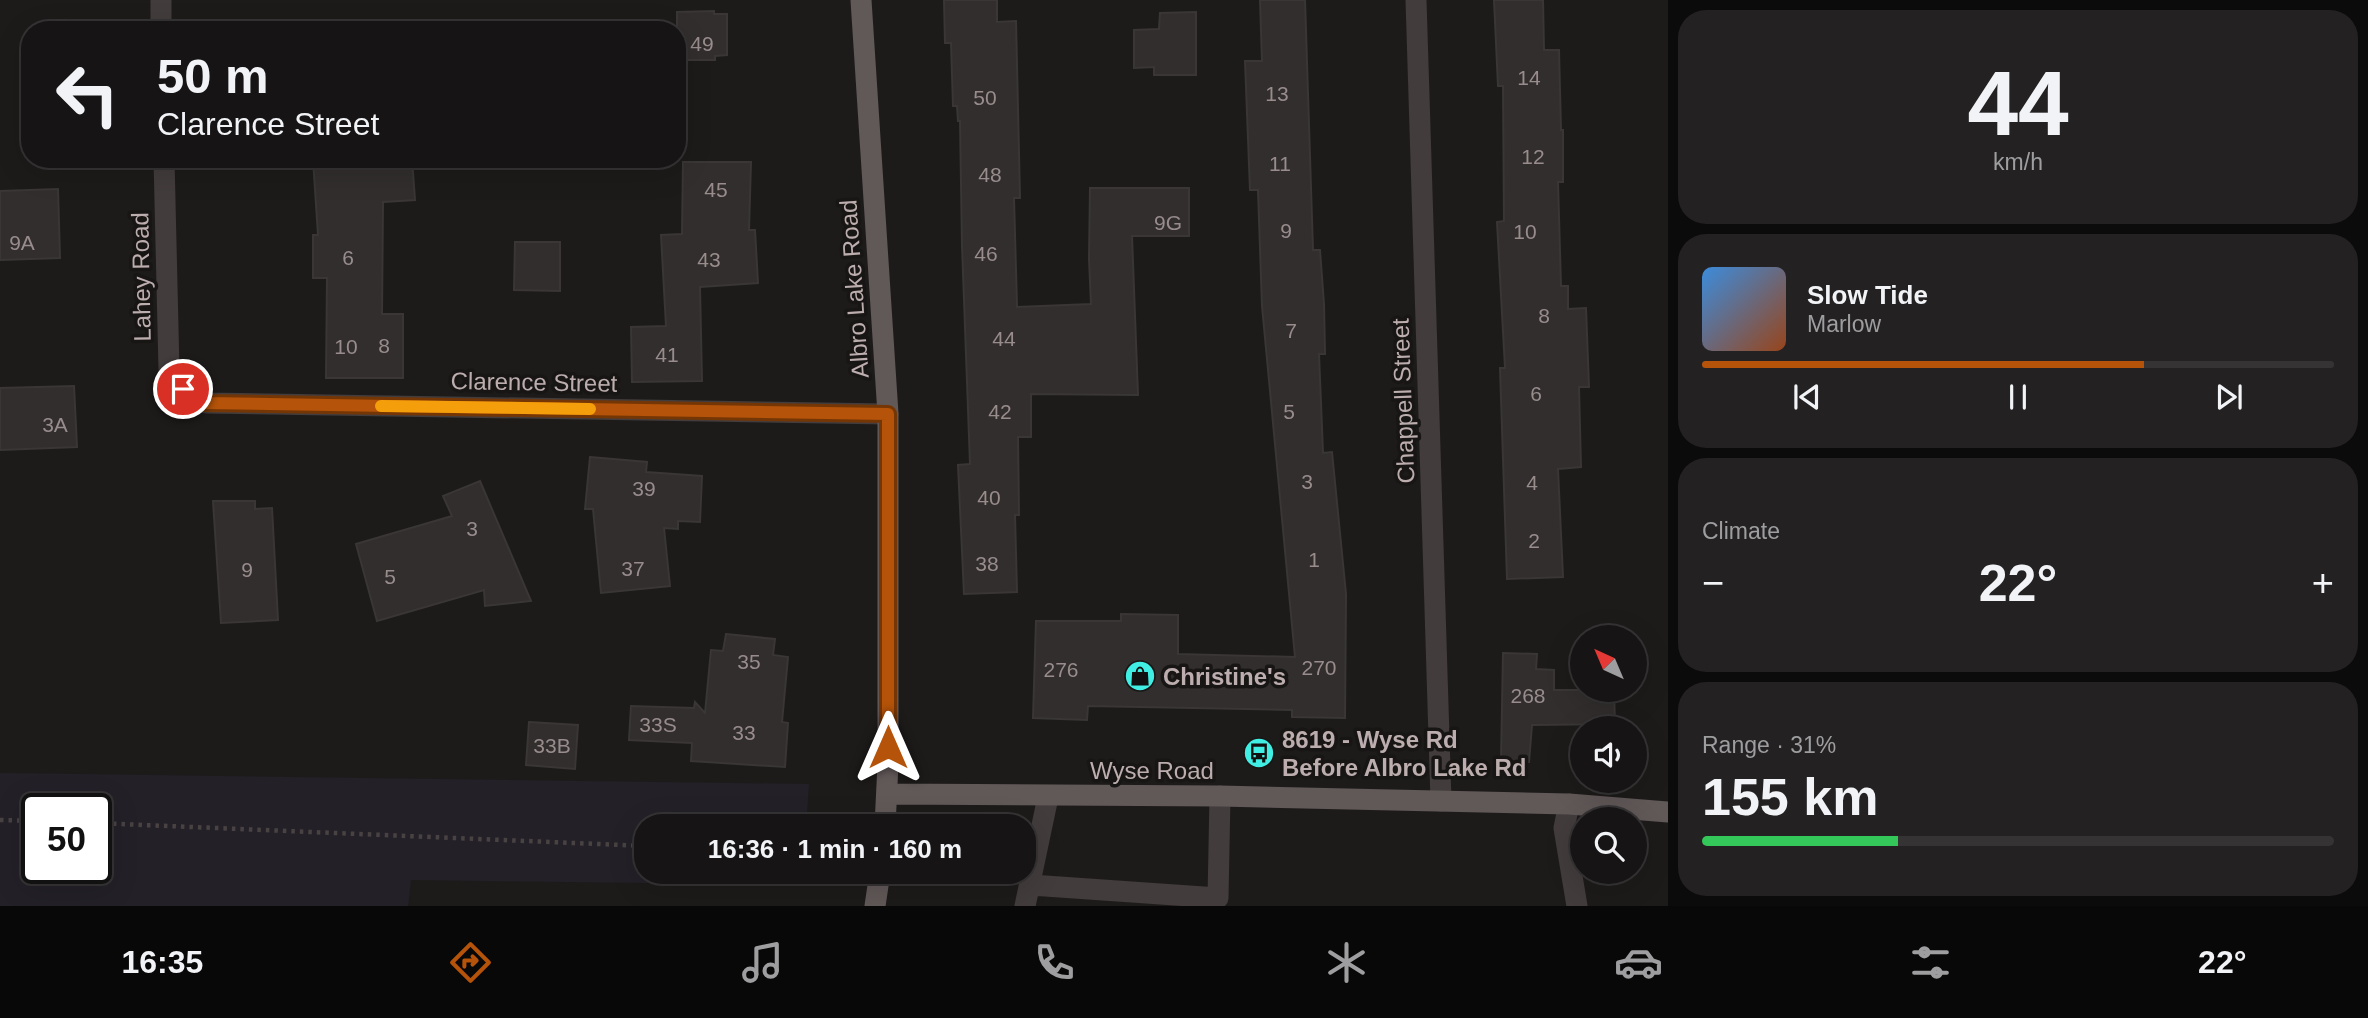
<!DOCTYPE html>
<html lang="en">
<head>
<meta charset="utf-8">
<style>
  :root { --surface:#161414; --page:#232122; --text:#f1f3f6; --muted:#9e9ea0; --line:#353334; --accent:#b45309 }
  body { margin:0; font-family:Arial,sans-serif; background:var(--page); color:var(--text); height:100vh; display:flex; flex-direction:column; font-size:26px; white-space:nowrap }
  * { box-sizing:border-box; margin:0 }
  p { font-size:23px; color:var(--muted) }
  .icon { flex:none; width:38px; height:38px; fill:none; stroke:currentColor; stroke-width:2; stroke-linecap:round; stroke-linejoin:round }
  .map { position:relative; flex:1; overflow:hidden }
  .sheet { display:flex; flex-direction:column; gap:10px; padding:10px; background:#0c0b0b; width:700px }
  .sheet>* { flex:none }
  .banner { position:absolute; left:21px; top:21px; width:665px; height:147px; border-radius:28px; box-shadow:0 7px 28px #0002,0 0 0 2px var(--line); background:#161414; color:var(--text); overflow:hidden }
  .needle { width:46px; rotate:316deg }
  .fabs { position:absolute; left:1570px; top:625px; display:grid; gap:14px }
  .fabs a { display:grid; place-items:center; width:77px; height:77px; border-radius:50%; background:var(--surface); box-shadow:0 7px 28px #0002,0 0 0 2px var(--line); font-size:35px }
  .speed { position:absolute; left:21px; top:793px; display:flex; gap:14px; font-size:35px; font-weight:700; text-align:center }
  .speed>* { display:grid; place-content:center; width:91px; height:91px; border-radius:50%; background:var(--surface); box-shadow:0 7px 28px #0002,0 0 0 2px var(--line); line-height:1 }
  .speed .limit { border:4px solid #111; border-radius:10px; background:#fff; color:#111 }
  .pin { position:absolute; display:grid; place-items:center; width:60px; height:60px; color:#fff; margin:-30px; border:4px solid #fff; border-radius:50%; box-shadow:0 2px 7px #0007 }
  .me { position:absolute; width:77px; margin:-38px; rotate:0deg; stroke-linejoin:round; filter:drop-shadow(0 0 5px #0008) }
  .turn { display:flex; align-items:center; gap:24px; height:147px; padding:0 21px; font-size:32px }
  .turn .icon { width:91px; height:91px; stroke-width:2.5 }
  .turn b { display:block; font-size:49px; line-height:60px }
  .big { font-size:52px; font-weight:700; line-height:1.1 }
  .sheet .tile { flex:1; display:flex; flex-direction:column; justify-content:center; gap:10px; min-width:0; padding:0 24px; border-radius:28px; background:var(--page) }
  .sheet .dial { align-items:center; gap:0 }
  .dial b { font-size:91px; line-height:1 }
  .song { display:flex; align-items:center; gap:21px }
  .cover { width:84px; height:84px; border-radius:10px; background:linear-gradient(135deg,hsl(210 70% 55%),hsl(20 70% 35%)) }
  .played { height:7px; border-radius:4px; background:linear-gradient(90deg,var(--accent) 70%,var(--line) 70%) }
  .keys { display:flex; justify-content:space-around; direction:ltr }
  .heat { display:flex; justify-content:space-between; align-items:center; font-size:38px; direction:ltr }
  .charge { height:10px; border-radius:5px; background:linear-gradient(90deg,#34c759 31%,var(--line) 0) }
  .trip { position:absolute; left:634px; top:814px; width:402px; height:70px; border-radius:28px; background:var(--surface); box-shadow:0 7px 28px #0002,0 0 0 2px var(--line); font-weight:700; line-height:70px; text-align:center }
  .tabs { display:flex; height:112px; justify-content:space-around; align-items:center; background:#090808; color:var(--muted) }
  .tabs .icon { width:49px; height:49px }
  .tabs .active { color:var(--accent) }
  .tabs b { font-size:32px; color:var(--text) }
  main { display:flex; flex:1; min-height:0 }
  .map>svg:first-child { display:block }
</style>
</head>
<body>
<main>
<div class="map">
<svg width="1668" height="906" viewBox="0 0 1668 906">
  <rect width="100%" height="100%" fill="#1d1b1a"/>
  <path fill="#232028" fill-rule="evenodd" d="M 0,773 L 809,784 L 806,826 L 646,826 L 646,872 L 803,872 L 803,885 L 411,880 L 408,906 L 0,906 ZM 37,808 L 96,808 L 96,868 L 37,868 Z"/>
  <path fill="#312e2d" stroke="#393635" stroke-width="2" d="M 944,0 L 997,0 L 997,22 L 1016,21 L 1020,198 L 1014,198 L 1017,307 L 1091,304 L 1089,259 L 1090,188 L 1189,188 L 1189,236 L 1132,236 L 1138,395 L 1031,394 L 1031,437 L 1018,437 L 1019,515 L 1015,515 L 1017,592 L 964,594 L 958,465 L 970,464 L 962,245 L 960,121 L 958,121 L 957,106 L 953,106 L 951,43 L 945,43 Z
    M 1260,0 L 1305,0 L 1313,250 L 1320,250 L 1324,304 L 1325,354 L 1319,354 L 1323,453 L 1332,452 L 1346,594 L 1345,718 L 1292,717 L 1292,710 L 1088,706 L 1087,720 L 1033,718 L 1036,621 L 1121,621 L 1121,614 L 1178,615 L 1178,654 L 1295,657 L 1262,306 L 1258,190 L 1250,190 L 1245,61 L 1262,61 Z
    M 1494,0 L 1543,0 L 1544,50 L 1559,50 L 1561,130 L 1563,130 L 1563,182 L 1558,182 L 1561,286 L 1568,286 L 1568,309 L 1586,308 L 1589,387 L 1579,387 L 1581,467 L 1558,469 L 1563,577 L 1507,579 L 1500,368 L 1505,368 L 1497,222 L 1504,221 L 1503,86 L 1498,86 Z
    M 714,11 L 714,14 L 727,14 L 727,55 L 715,56 L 715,60 L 677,60 L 677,12 Z
    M 1196,12 L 1196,75 L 1154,75 L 1154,67 L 1134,68 L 1134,30 L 1159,29 L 1160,13 Z
    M 313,159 L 412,159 L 415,200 L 383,202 L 382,314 L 403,314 L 403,378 L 326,378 L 327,278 L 313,278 L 313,235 L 318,235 Z
    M 683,162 L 751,162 L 749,230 L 755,230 L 758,283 L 700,287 L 702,381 L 632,382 L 631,327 L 666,326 L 661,235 L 682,234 Z
    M 58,189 L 60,258 L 0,260 L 0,191 Z
    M 515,242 L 560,242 L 560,291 L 514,290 Z
    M 74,386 L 77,447 L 0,450 L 0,388 Z
    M 590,457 L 647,462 L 646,472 L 702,476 L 700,522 L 678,521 L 678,529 L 664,528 L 670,586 L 601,593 L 593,509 L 585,509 Z
    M 480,481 L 531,601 L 485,606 L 484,590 L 377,621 L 356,544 L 452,516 L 443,496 Z
    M 213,501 L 255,501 L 255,509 L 272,508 L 278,620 L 221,623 Z
    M 726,634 L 775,639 L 773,655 L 788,657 L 782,722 L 788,723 L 785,767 L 691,761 L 692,743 L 629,740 L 631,706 L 694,708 L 695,702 L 705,713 L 711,650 L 723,651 Z
    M 1503,653 L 1537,654 L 1536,669 L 1554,670 L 1554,690 L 1614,690 L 1615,724 L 1532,725 L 1529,762 L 1501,761 Z
    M 529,722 L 578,725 L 575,769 L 526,765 Z"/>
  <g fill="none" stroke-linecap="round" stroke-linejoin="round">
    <path stroke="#494242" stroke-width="4.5" stroke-dasharray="3.5 5" stroke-linecap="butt" d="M 0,820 L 37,821
      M 96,823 L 646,846"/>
    <path stroke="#423c3c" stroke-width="21" d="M 161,0 L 161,30
      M 1416,0 L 1441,801
      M 164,159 L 169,370 L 183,389 L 206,403 L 888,414
      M 1569,804 L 1564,828 L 1577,906
      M 1031,885 L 1218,898 L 1220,796
      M 1025,906 L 1048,797"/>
    <path stroke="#615858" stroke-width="21" d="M 861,0 L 888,414 L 888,764 L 885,826
      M 887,794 L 1220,796 L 1569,804 L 1668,812
      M 875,906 L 880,872"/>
  </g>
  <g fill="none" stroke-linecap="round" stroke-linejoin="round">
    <g stroke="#753606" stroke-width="18">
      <path id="route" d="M 183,389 L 206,403 L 888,414 L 888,747"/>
    </g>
    <use href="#route" stroke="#b45309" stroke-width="12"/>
    <path stroke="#f59e0b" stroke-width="12" d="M 381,406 L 590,409"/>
  </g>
  <defs>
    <g id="shop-disc" transform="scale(1.575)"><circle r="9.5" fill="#41eee3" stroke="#181615"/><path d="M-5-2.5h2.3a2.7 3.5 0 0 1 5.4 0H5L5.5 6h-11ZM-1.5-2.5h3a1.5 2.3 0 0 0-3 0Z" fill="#111"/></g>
    <g id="bus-disc" transform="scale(1.575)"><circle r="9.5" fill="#41eee3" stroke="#181615"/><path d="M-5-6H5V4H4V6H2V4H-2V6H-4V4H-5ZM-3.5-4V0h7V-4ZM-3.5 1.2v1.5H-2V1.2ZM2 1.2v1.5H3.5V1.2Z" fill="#111"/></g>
  </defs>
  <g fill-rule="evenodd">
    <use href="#shop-disc" x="1140" y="676"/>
    <use href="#bus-disc" x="1259" y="753"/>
  </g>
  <g text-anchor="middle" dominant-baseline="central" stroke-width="7" stroke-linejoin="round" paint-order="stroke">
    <g font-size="21" fill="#988c8d">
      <text x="702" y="43">49</text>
      <text x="1529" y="77">14</text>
      <text x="1277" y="93">13</text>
      <text x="985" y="97">50</text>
      <text x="1533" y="156">12</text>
      <text x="1280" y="163">11</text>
      <text x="990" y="174">48</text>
      <text x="716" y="189">45</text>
      <text x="1168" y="222">9G</text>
      <text x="1286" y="230">9</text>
      <text x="1525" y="231">10</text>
      <text x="22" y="242">9A</text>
      <text x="986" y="253">46</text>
      <text x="348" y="257">6</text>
      <text x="709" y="259">43</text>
      <text x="1544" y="315">8</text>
      <text x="1291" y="330">7</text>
      <text x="1004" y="338">44</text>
      <text x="384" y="345">8</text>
      <text x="346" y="346">10</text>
      <text x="667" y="354">41</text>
      <text x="1536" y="393">6</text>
      <text x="1000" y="411">42</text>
      <text x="1289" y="411">5</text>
      <text x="55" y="424">3A</text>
      <text x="1307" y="481">3</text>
      <text x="1532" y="482">4</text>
      <text x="644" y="488">39</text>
      <text x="989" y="497">40</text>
      <text x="472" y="528">3</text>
      <text x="1534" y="540">2</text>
      <text x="1314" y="559">1</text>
      <text x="987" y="563">38</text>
      <text x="633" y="568">37</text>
      <text x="247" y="569">9</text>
      <text x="390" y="576">5</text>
      <text x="749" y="661">35</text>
      <text x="1319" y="667">270</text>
      <text x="1061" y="669">276</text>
      <text x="1528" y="695">268</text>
      <text x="658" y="724">33S</text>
      <text x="744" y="732">33</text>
      <text x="552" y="745">33B</text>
    </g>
    <g font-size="24" fill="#bcadae" stroke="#181615">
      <text transform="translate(141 277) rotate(-91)">Lahey Road</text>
      <text transform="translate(854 289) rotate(-94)">Albro Lake Road</text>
      <text transform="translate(534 382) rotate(1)">Clarence Street</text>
      <text transform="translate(1403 401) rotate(-92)">Chappell Street</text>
      <text x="1152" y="770">Wyse Road</text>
    </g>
    <g font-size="24" font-weight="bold" fill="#bcadae" stroke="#181615" text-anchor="start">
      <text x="1163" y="676">Christine's</text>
      <text x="1282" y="739">8619 - Wyse Rd<tspan x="1282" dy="28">Before Albro Lake Rd</tspan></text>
    </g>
  </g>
</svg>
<div class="fabs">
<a><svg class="needle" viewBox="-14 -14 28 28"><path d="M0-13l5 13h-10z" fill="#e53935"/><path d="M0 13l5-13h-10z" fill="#9e9ea0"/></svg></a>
<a><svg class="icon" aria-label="sound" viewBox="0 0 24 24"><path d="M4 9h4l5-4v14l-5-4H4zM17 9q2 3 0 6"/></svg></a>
<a><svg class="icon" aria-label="search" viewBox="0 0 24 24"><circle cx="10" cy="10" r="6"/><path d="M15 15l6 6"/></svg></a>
</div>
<div class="speed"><div class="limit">50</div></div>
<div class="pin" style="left:183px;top:389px;background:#d93025"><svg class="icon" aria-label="arrive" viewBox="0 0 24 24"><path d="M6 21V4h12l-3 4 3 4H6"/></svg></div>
<svg class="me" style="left:888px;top:747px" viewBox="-20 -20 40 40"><path d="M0-17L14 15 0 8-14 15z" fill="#b45309" stroke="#fff" stroke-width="4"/></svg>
<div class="trip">16:36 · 1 min · 160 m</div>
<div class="banner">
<div class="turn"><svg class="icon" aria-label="left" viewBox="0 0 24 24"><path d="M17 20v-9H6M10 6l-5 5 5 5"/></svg><div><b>50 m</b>Clarence Street</div></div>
</div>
</div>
<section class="sheet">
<div class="tile dial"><b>44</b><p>km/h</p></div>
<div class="tile">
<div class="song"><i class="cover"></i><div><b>Slow Tide</b><p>Marlow</p></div></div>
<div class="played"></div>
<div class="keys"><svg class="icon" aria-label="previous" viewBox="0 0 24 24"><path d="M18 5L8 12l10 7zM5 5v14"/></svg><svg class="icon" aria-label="pause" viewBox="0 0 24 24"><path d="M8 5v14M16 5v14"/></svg><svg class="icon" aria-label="next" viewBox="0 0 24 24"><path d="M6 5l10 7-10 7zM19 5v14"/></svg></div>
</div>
<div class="tile"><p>Climate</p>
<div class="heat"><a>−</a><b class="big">22°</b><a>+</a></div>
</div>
<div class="tile"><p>Range · 31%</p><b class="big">155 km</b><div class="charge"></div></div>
</section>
</main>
<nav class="tabs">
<b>16:35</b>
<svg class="icon active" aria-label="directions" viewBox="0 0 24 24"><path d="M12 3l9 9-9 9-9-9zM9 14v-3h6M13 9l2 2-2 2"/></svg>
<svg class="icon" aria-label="music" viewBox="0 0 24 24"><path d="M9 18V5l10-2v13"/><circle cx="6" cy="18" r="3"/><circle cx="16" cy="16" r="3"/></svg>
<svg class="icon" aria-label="phone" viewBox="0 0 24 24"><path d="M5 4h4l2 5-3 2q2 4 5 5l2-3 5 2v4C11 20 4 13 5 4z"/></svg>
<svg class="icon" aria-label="climate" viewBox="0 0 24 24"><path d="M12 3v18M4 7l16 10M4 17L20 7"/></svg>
<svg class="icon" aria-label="car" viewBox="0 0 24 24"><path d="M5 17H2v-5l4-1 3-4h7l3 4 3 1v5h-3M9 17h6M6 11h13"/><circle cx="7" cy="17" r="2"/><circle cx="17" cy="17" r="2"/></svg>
<svg class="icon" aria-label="filters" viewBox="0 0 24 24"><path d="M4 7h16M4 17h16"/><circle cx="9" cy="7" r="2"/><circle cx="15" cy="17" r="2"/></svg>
<b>22°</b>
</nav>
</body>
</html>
